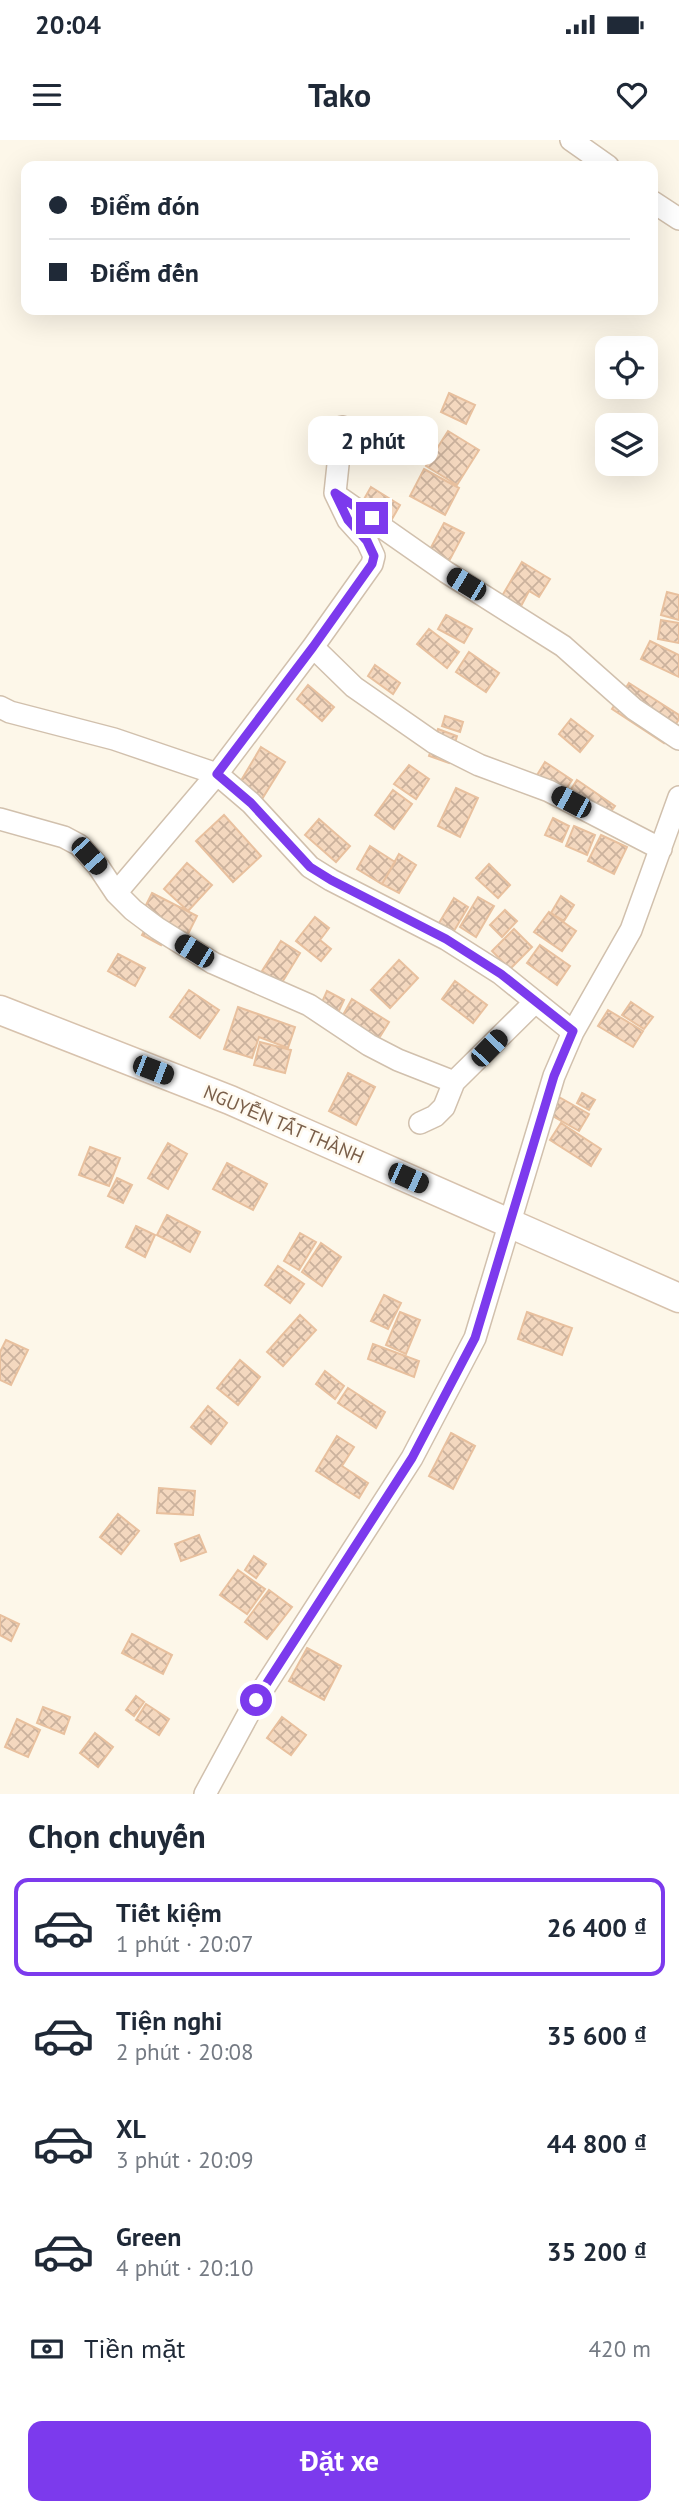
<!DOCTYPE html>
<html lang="vi">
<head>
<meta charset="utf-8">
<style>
  body { margin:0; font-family:"PT Sans",sans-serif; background:#f6f6f7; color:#1f2937; height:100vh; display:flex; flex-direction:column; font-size:26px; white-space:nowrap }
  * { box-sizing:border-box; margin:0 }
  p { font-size:23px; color:#747a83 }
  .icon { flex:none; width:38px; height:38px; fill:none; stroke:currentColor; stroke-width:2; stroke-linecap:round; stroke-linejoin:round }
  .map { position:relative; height:1654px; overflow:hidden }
  .details { display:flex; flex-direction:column; background:#fff; flex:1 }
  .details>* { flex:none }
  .guide { position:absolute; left:21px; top:21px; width:637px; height:154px; border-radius:14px; box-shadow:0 7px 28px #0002; display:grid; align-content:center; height:154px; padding:0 28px; background:#fff }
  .buttons { position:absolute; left:595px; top:196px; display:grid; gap:14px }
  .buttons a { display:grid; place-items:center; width:63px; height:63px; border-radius:14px; background:#fff; box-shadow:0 7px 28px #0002; font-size:35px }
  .end { position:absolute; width:32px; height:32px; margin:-16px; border:9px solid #7c3aed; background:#fff; box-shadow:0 0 0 4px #fff }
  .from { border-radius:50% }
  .bubble { position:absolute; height:49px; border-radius:14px; background:#fff; box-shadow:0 7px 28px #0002; font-size:23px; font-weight:800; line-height:49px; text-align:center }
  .car { position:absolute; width:21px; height:42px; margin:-21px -10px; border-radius:9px; box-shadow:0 0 5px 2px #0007; background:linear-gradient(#222 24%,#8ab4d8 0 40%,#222 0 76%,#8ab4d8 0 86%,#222 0) }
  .guide b { display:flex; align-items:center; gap:24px; height:66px; font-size:26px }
  .guide b+b { border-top:2px solid #e0e1e3 }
  .guide i { width:18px; height:18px; background:#1f2937 }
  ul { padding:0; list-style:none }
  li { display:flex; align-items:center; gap:21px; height:98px; margin:0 14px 10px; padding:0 14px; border:4px solid transparent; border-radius:14px }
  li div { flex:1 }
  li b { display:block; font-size:26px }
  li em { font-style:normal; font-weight:800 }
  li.current { border-color:#7c3aed }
  li>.icon { width:63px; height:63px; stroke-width:1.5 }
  h2 { padding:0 28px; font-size:32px; line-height:84px }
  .pay { display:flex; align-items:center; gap:18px; height:77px; padding:0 28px; font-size:26px }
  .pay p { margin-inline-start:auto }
  .button { display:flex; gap:14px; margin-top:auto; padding:14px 28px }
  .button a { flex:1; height:80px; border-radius:14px; background:#7c3aed; color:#fff; font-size:28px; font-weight:800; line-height:80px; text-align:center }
  .status { display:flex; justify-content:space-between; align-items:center; height:49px; padding:0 35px; background:#fff; direction:ltr }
  .status svg { height:19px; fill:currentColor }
  header { display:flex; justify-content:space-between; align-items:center; height:91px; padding:0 28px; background:#fff; font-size:32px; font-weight:800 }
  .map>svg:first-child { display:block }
</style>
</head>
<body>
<div class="status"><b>20:04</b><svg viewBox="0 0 49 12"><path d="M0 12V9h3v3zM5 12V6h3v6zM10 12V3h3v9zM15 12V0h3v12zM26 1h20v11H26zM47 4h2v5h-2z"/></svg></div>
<header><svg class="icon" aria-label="menu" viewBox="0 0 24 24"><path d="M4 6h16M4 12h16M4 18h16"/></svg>Tako<svg class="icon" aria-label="heart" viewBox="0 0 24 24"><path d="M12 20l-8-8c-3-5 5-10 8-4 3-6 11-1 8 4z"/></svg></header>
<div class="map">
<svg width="679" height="1654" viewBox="0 0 679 1654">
  <defs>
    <pattern id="building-cross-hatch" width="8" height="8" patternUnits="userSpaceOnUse" patternTransform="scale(1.75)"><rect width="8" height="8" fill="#f4d8bf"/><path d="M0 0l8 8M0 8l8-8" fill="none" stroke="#cbb29d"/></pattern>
  </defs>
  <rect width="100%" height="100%" fill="#fdf7e9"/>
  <!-- building -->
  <path fill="url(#building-cross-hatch)" stroke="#e8c09e" stroke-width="2" d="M449 253 475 265 466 284 441 272Z
    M448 291 479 310 457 345 426 326Z
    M424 329 459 348 445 375 410 356Z
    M371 347 400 365 392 379 363 361Z
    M444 383 464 393 448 423 428 413Z
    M522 422 550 439 539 457 529 451 520 468 502 456Z
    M667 452 679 455V480L661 475Z
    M446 475 472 489 464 503 438 489Z
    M661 480 679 483V503L658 499Z
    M429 489 459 512 447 528 417 504Z
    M650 501 679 515V537L641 519Z
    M469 512 499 533 486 552 456 532Z
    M375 525 400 543 393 554 368 536Z
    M629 543 679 575V579L664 603 612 569Z
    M308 545 334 567 322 581 297 559Z
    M445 576 463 582 460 592 442 586Z
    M571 579 593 596 580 612 559 594Z
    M438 589 457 596 449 623 429 616Z
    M261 607 285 622 262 659 239 644Z
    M545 622 572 640 560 658 534 640Z
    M409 625 429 639 416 659 394 644Z
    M577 640 615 666 601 685 564 660Z
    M456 648 478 658 460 697 438 686Z
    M393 650 412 664 394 689 375 675Z
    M224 675 261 716 233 742 196 701Z
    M553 678 569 686 562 702 545 695Z
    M319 679 350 706 336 722 305 695Z
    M574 686 595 695 587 715 566 706Z
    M601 695 627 707 614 734 588 721Z
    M370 706 395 722 382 744 357 729Z
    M399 714 416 725 399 753 382 744Z
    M187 723 212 745 188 771 164 749Z
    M489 724 510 745 498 758 476 738Z
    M152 753 197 776 188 794 170 785 161 805 142 795 152 776 143 771Z
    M561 756 574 765 564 781 551 773Z
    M478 757 494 766 476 797 460 787Z
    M454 758 468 767 454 791 439 783Z
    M505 770 517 781 502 797 490 785Z
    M549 772 576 791 562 811 534 792Z
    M315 777 329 788 320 800 331 809 321 821 296 801Z
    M514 789 532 807 510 829 492 811Z
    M281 801 300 813 281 844 262 831Z
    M540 805 570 826 557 845 527 823Z
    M118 814 145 828 135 846 108 831Z
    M399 820 418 838 390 868 371 850Z
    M455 841 487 865 473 883 442 859Z
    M189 850 219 870 200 898 170 877Z
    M327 851 344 860 331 888 314 880Z
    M352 859 389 882 370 913 334 891Z
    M631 862 653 877 644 889 622 875Z
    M238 867 295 887 288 908 259 897 252 918 224 909Z
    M608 870 643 891 633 907 598 886Z
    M260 902 291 910 285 933 254 925Z
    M348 933 375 947 356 985 329 971Z
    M582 953 595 960 589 970 577 963Z
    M559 957 589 974 579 991 549 974Z
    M561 983 601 1009 591 1026 550 1000Z
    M168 1003 187 1014 168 1049 148 1038Z
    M90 1007 120 1018 109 1046 79 1035Z
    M227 1023 267 1044 253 1070 213 1049Z
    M117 1038 132 1045 123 1063 108 1056Z
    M167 1075 200 1092 190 1112 157 1095Z
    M136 1086 155 1095 145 1117 126 1107Z
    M300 1093 316 1102 299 1130 284 1121Z
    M321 1103 341 1117 322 1146 302 1132Z
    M278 1126 304 1144 290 1163 265 1145Z
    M384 1155 401 1163 388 1189 371 1181Z
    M400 1172 420 1180 406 1214 386 1205Z
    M527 1172 572 1188 562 1215 518 1199Z
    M300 1175 316 1190 283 1226 267 1212Z
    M6 1200 28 1210 11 1245 0 1240V1212Z
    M373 1204 419 1221 414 1237 368 1219Z
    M240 1220 260 1237 238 1265 217 1248Z
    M325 1231 344 1246 335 1259 316 1244Z
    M348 1248 385 1272 376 1288 338 1263Z
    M208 1266 227 1283 211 1304 191 1287Z
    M451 1293 475 1306 453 1349 429 1336Z
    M337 1296 354 1307 342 1326 368 1343 359 1358 316 1331Z
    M159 1348 195 1351 193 1375 157 1373Z
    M118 1374 139 1391 121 1414 100 1397Z
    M199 1395 206 1412 181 1421 175 1404Z
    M254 1416 266 1424 256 1438 245 1430Z
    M238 1430 265 1449 247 1474 220 1455Z
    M269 1450 292 1467 267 1499 245 1482Z
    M0 1475 19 1484 11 1501 0 1495Z
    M132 1494 172 1515 163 1534 122 1513Z
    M307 1508 341 1526 324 1560 289 1541Z
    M136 1556 144 1562 134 1576 126 1570Z
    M146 1564 169 1579 159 1595 136 1580Z
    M43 1567 70 1577 64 1594 37 1583Z
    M282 1577 306 1595 291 1615 267 1598Z
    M17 1579 40 1590 28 1617 5 1607Z
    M95 1593 113 1607 98 1627 80 1613Z"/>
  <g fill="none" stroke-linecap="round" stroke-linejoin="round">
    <!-- street casing -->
    <g stroke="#d1c0ad" stroke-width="24">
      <path id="street" d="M571 0 608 26
        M653 62 679 79
        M336 355 446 432 563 506 634 569 679 599
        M313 507 354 547 433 602 479 625 549 651 661 709
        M0 567 10 572 114 599 217 634 251 663 310 727 331 740 446 799 501 834 573 892
        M0 679 64 697 79 705 98 726 116 753 133 770 157 788 213 823 309 865 369 905 398 920 454 942
        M116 753 217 634 313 507 372 424 374 416 367 401 348 380 335 353 342 287
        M420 983 435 976 444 967 454 942 535 862
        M205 1654 256 1560 412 1318 475 1198 554 936 573 892 631 790 679 657"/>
    </g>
    <!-- secondary casing -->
    <g stroke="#d7c2ad" stroke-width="31">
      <path id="secondary" d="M0 870 230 960 679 1158"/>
    </g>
    <!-- street -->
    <use href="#street" stroke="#fff" stroke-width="21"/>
    <!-- secondary -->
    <use href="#secondary" stroke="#fff" stroke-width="28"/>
  </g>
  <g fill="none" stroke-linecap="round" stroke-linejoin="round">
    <!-- route -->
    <path stroke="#7c3aed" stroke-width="9" d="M256 1560 412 1318 475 1198 554 936 573 891 501 834 446 799 331 740 310 727 251 663 217 634 313 507 372 424 374 416 367 401 348 380 335 353 372 378"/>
  </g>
  <g text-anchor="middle" stroke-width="5" stroke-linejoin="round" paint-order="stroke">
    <!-- street labels -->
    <g font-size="19" fill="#7a5f4a" stroke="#fffaf0">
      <text transform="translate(284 984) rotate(23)" y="7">NGUYỄN TẤT THÀNH</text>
    </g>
  </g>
</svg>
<div class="buttons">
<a><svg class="icon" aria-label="locate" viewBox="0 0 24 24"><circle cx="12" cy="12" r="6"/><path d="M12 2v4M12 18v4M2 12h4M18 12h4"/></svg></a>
<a><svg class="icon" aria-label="layers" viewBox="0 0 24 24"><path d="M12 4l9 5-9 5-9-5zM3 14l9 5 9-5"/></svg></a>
</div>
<i class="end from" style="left:256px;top:1560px"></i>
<i class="end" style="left:372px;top:378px"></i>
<div class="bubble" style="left:308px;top:276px;width:130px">2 phút</div>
<i class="car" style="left:466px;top:444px;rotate:301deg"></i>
<i class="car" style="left:571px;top:662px;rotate:298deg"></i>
<i class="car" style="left:89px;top:716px;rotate:138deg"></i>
<i class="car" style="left:194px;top:811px;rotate:302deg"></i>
<i class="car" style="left:489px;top:908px;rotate:44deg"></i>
<i class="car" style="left:153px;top:930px;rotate:111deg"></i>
<i class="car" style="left:408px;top:1038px;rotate:114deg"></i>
<div class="guide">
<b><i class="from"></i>Điểm đón</b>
<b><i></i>Điểm đến</b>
</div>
</div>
<section class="details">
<h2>Chọn chuyến</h2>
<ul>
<li class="current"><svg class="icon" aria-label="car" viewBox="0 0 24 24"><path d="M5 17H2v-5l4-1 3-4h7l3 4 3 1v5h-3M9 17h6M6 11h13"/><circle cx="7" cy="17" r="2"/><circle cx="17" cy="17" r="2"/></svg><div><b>Tiết kiệm</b><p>1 phút · 20:07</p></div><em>26 400 ₫</em></li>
<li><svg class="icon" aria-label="car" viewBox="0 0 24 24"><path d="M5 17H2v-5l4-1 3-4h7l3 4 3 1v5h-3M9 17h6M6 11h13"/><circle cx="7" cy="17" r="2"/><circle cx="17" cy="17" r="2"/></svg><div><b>Tiện nghi</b><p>2 phút · 20:08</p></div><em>35 600 ₫</em></li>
<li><svg class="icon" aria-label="car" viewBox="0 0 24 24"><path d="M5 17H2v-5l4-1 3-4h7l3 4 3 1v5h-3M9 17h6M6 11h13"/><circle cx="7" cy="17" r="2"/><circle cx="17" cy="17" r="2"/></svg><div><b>XL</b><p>3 phút · 20:09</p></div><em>44 800 ₫</em></li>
<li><svg class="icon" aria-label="car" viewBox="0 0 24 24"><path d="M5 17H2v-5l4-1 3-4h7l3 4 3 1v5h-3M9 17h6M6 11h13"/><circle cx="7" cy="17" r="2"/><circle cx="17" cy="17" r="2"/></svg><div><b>Green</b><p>4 phút · 20:10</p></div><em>35 200 ₫</em></li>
</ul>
<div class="pay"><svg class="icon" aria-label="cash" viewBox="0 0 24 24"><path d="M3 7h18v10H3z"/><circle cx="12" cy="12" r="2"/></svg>Tiền mặt<p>420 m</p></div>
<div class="button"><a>Đặt xe</a></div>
</section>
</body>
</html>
